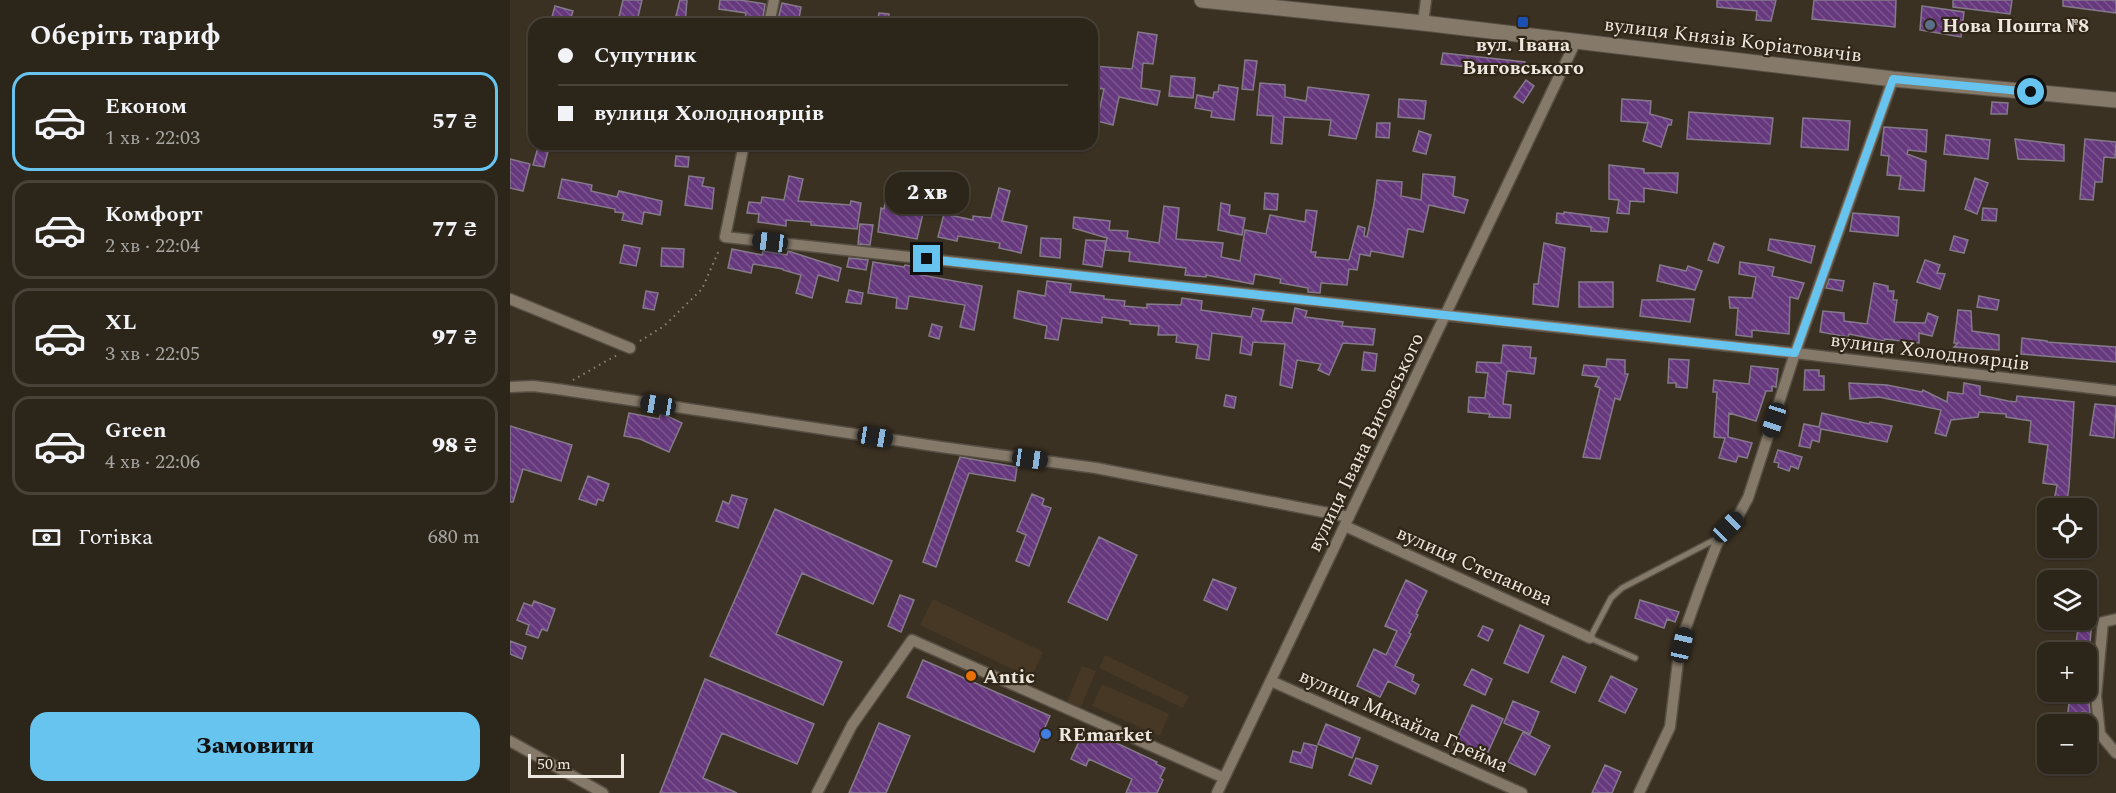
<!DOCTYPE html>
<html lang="uk">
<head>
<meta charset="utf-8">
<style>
  body { margin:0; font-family:Spectral,serif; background:#342d23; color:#f1f3f6; height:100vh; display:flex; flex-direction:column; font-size:22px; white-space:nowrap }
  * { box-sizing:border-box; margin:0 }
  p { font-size:20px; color:#a6a5a2 }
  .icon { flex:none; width:33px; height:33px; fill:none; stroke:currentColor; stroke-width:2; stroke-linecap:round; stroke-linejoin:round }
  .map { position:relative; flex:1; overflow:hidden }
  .panel { display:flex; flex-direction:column; background:#2c251a; width:510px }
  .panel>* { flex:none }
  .banner { position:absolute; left:18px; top:18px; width:570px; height:132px; border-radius:18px; box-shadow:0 2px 4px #0004,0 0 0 2px #484239; display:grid; align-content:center; height:132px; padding:0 30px; background:#2c251a }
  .buttons { position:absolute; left:1527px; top:498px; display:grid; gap:12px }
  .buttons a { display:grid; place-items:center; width:60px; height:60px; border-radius:12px; background:#2c251a; box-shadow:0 2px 4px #0004,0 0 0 2px #484239; font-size:30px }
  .scale { position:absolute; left:18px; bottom:15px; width:96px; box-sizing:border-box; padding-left:6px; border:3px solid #ede7de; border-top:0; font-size:16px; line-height:21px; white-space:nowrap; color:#ede7de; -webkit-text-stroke:4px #312719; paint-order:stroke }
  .end { position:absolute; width:27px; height:27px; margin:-14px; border:8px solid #66c4ef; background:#111; box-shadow:0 0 0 3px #111 }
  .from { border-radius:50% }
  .bubble { position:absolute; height:42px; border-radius:18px; background:#2c251a; box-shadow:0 2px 4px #0004,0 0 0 2px #484239; font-size:20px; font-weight:800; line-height:42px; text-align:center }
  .car { position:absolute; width:18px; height:36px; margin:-18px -9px; border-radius:8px; box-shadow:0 0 4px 2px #0007; background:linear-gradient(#222 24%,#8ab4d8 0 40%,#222 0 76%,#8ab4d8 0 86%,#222 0) }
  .banner b { display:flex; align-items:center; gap:21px; height:57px; font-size:22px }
  .banner b+b { border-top:2px solid #484239 }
  .banner i { width:15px; height:15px; background:#f1f3f6 }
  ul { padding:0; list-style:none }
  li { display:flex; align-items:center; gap:18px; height:99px; margin:0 12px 9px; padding:0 18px; border:3px solid #484239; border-radius:18px }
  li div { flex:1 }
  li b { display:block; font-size:22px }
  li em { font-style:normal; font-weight:800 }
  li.active { border-color:#66c4ef }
  li>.icon { width:54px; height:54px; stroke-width:1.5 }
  h2 { padding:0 30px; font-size:27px; line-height:72px }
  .pay { display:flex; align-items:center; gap:15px; height:66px; padding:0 30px; font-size:22px }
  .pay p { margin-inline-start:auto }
  .action { display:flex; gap:12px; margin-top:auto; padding:12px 30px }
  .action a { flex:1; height:69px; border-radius:18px; background:#66c4ef; color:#111; font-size:24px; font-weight:800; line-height:69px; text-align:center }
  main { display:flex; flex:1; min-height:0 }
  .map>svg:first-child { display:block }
</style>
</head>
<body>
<main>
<section class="panel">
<h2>Оберіть тариф</h2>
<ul>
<li class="active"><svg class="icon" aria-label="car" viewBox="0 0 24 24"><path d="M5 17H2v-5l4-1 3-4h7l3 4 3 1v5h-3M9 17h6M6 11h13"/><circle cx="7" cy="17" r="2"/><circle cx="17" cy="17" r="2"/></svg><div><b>Економ</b><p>1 хв · 22:03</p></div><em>57 ₴</em></li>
<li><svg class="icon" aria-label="car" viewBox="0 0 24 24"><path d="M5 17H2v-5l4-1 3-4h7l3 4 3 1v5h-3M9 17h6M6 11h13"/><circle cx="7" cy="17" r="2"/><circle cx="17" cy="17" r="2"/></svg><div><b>Комфорт</b><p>2 хв · 22:04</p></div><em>77 ₴</em></li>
<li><svg class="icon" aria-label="car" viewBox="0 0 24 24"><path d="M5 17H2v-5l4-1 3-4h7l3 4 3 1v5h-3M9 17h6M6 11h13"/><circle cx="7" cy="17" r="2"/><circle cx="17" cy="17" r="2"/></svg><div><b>XL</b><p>3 хв · 22:05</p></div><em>97 ₴</em></li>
<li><svg class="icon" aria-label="car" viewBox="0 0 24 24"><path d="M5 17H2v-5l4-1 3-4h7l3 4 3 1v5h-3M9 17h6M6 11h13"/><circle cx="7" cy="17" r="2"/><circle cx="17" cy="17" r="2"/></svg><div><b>Green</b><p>4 хв · 22:06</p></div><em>98 ₴</em></li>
</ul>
<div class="pay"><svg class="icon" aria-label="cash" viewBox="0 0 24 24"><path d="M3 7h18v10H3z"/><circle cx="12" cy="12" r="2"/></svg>Готівка<p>680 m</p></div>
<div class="action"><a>Замовити</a></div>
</section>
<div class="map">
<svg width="1606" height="793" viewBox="0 0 1606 793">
  <defs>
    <pattern id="building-back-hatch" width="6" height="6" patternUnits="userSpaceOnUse" patternTransform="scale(1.5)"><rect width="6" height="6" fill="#66387d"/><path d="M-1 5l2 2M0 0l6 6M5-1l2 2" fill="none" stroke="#7c558f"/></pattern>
  </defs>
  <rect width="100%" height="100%" fill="#3b3123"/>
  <!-- built -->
  <path fill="#473825" d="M423 599 533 652 521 678 410 625Z
    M595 655 679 696 673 708 589 668Z
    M572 666 586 671 571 707 557 702Z
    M592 684 659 714 650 736 582 706Z"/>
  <!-- building -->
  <path fill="url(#building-back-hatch)" stroke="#847a8a" stroke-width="1.5" d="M113 0H132L127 21 109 17Z
    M170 0H177L175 24H164Z
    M210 0H230L255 4 252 24H234L236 13 209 9Z
    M1207 0H1266L1261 21 1246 20 1247 11 1207 7Z
    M1304 0H1386L1385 27 1302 19Z
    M1443 0H1502L1500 14 1443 7Z
    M1553 0H1606V13L1553 6Z
    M272 3 291 7 288 24H267Z
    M45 6 63 11 59 24H40Z
    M1412 6 1454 12 1451 37 1410 30Z
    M369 13 379 14 378 24H367Z
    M628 32 647 35 643 64 633 63 631 88 650 91 647 105 609 97 603 125 587 121 594 89 582 88 584 66 622 69Z
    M933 53 1015 62 1014 73 931 64Z
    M735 60 747 61 743 90 732 89Z
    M661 76 685 78 683 98 659 96Z
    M1016 80 1024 86 1013 103 1004 97Z
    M750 83 775 85V97L796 101 798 87 859 95 846 139 819 135 821 120 774 117 772 144 761 143 763 116 747 115Z
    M709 85 728 88 724 120 701 117 702 111 685 108 687 95 703 98 704 92H708Z
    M889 99 916 101 914 119 888 117Z
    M1112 99 1141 101 1140 114 1162 120 1161 125H1158L1151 147 1133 141 1138 123 1111 121Z
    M1482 102 1498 103 1497 114H1481Z
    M1179 112 1263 118 1260 144 1177 139Z
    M1293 118 1340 121 1338 150 1291 147Z
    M867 123H880L879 138 866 137Z
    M1374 127 1417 130 1416 152 1398 150 1397 154 1416 161 1414 191 1389 189 1391 176 1377 175 1379 156 1371 155Z
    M909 131 921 135 916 154 903 151Z
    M1436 135 1480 140 1478 159 1434 154Z
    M1505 139 1554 145V161L1508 159Z
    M1575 139 1606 142 1605 158 1594 157 1592 182H1585L1583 200 1570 199Z
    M29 144H40L34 167 23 165Z
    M166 156 179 157 178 167 165 166Z
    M0 159 20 164 13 191 0 188Z
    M1099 165 1134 169V173H1168L1167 193 1134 188V202L1120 201 1119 214 1107 213 1109 200 1099 199Z
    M913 174 945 177 943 196 958 200 954 213 919 205 913 232 898 229 893 257 861 251 860 256 850 254 847 270 839 269 837 285 811 283 810 293 798 292V288L770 283 771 279 745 274 743 284 696 275V277L675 275 676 268 619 261 620 252 595 250 597 238 563 228 564 217 600 221 599 230 618 231 617 238 649 243 654 206 669 208 666 239 713 243 711 257 730 261 735 230 756 234 760 215 795 222 796 210 807 211 801 252H806L805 257 839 260 848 226 855 228 854 236 857 237 864 204 867 180 892 182 891 196 911 200Z
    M179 176 194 178 192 186 204 188 202 209 175 205Z
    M279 176 293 179 288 201 340 205 341 201 351 203 347 229 301 225V222L276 220V226L248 222 249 214 237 213 239 202 251 203 252 197 274 200Z
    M1465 178 1478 183 1467 214 1455 209Z
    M52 179 82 185 81 191 107 197 109 191 152 201 150 215 134 212 132 224 112 220 114 213 105 212V209L48 198Z
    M427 180 439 183 431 213 414 209 407 239 368 232 371 208 374 209 378 184 405 189 406 185 424 190Z
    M489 188 500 191 492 221 517 226 511 253 489 248 490 243 448 236 447 241 428 237 434 214 463 220V216L481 218Z
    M755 193 768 194 767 210 754 209Z
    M711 203 720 205 719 215 735 218 732 235 708 230Z
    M1473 208 1487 209 1486 221 1472 220Z
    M1054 212 1099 218 1097 232 1081 231V227L1046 223 1047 213 1054 214Z
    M1343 213 1389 217 1388 236 1340 231Z
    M350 224 363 225 360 245 348 244Z
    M1444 236 1458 240 1454 253 1440 250Z
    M531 238 551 239 550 258 530 256Z
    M1260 239 1305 246 1301 263 1258 250Z
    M576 240 596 241 592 267 573 264Z
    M1034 243 1055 248 1048 307 1023 304 1024 284H1028Z
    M1204 243 1214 247 1208 263 1198 260Z
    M114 245 130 248 126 266 110 263Z
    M152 248 174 249 173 267 151 266Z
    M222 249 252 255 253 251 277 255 278 251 331 268 328 281 308 275 302 298 286 293 291 275 273 270V269L243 264 241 273 218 268Z
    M339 258 358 260 356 270 337 267Z
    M1415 260 1430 265 1427 273 1435 274 1430 289 1407 282Z
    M363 262 394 267 395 265 407 267 406 274 472 286 464 330 450 327 455 305 399 296 397 309 386 308 387 298 358 293Z
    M1230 262 1264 267 1262 276 1294 283 1288 299 1280 297 1279 334 1242 330V337L1226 335 1228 308H1220L1219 297 1242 298 1246 277 1229 274Z
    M1150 265 1176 271 1178 266 1192 271 1185 290 1147 281Z
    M1319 279 1334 281 1332 291 1316 288Z
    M537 281 561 284 560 292 594 296V299L615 301 614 306 637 308V304L671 305 672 298 692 301 691 310 741 317 743 308 754 310 751 321 782 323 785 308 797 311 795 317 833 322 832 326 865 329 863 345 833 343 819 375 808 370 811 364 787 360 782 388 770 385 775 344 743 342 741 355 730 353 732 337 702 333 699 360 686 358 688 345 666 342 667 335H648L649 326 620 324V321L592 317V323L552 318 548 340 535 338 537 326 504 318 508 291 535 296Z
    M1069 282H1103V307H1069Z
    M1364 283 1378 286V291H1384L1383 300H1387L1384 322 1415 323 1418 313 1428 317 1422 336 1409 333V343L1375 339 1374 341 1339 334 1338 337 1310 332 1313 311 1334 313V321L1357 324Z
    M339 290 353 293 351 304 336 302Z
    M136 291 148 293 144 310 133 308Z
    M1469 296 1489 300 1487 310 1467 307Z
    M1184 299 1180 322 1130 316 1132 300Z
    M1448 310 1461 311 1462 331 1489 335V350L1444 347 1448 343H1444Z
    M422 324 432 327 429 339 419 336Z
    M1512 338 1537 341V342L1606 347V362L1511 354Z
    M993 345 1021 347 1020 358H1026L1024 374 997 371 993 404 1001 405 1000 418 979 417 980 414 958 412 959 397 975 398 978 373 966 372 967 362 991 363Z
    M854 352 867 354 865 371 852 370Z
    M1097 359 1115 360V374H1118L1110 400 1105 398 1090 459 1073 457 1090 388 1085 386 1089 377 1072 375 1074 365 1096 367Z
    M1159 359 1179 360 1177 388 1166 387V383H1158Z
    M1241 366 1268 369 1266 387 1262 386V391H1256L1246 421 1219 413 1218 437 1242 443 1237 458 1228 456 1226 462 1209 458 1215 438 1204 437 1207 392H1203L1204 380 1239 384Z
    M1295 370H1309V376H1314V390H1294Z
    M1339 383 1377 385 1412 392 1413 390 1437 402 1438 392 1453 394 1454 383 1470 386V395L1498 401 1506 402 1507 396 1564 402 1559 487 1556 508 1543 507 1547 485 1533 483 1538 445 1519 442 1521 421 1496 417V414L1469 412 1468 417 1441 420 1436 436 1425 433 1431 410 1369 397 1340 399Z
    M716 395 726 397 724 408 714 406Z
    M1585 404 1606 406 1604 438 1580 435Z
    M119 413 149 419 151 413 172 423 159 452 130 439 114 436Z
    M1312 413 1359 424 1360 422 1382 426 1377 442 1311 429 1309 442 1302 440 1300 448 1289 446 1294 424 1309 427Z
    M0 426 62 445 51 481 13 469 3 502H0Z
    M1268 450 1292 457 1288 469 1281 466 1279 471 1268 467 1269 463 1264 462Z
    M450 457 507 467 505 481 459 473 426 567 413 562Z
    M78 476 99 484 93 501 88 499 86 505 69 499Z
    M522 494 534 499 532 505 541 508 519 566 506 561 516 535 507 531Z
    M222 495 237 499 228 528 206 521 213 501 219 504Z
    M265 509 382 561 363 604 292 573 266 634 332 662 313 705 200 656Z
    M589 537 627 555 597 620 558 602Z
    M703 579 726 588 717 610 694 600Z
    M896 580 917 591 906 614 908 615 899 633 901 634 885 666 904 675 902 681 909 685 905 694 878 681 870 697 847 686 864 649 876 655 887 631 875 626Z
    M390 595 404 600 391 632 378 626Z
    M1130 600 1169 612 1165 622 1157 619 1154 628 1125 618Z
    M24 601 45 609 37 631 32 629 28 638 16 634 19 625 7 620 14 603 22 606Z
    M1569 620 1582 621 1579 652H1565Z
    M1010 625 1034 636 1018 673 994 663Z
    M973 626 983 630 978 641 968 636Z
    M0 641 16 647 12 659 0 654Z
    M1053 656 1076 667 1065 693 1041 682Z
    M413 660 540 716 524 752 397 697Z
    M962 669 982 679 975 695 954 685Z
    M1101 676 1127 689 1115 713 1089 701Z
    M195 679 304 724 287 764 212 733 193 778 227 793H150Z
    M1560 692H1574L1573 701 1579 702 1580 713 1572 712 1570 724 1557 722Z
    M1003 701 1029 712 1020 734 994 723Z
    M962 705 993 719 975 759 944 745Z
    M369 723 400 736 376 793H339Z
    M816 724 850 738 842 758 808 744Z
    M574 731 579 734 581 731 647 762 646 764 655 768 650 778 653 780 647 793H616L622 779 579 759 576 766 561 759Z
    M1013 732 1040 746 1025 775 998 762Z
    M794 743 807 746 802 768 780 762 783 751 791 753Z
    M846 758 868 766 861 784 839 775Z
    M1095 765 1111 772 1102 793H1082Z"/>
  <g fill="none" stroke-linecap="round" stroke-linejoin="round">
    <!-- service casing -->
    <g stroke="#574f43" stroke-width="8">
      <path id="service" d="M1125 658 1080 638 1101 598 1112 588 1208 538"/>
    </g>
    <!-- minor casing -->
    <g stroke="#574f43" stroke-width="13">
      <path id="minor" d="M913 23 916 0
        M259 24 264 0
        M234 144 215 237 1285 353 1606 391
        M0 299 120 348
        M0 387 23 386 47 389 431 447 586 468 839 517
        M835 526 1080 638
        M1606 619 1593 622 1586 696 1590 734 1606 753
        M761 681 1012 793
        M0 741 93 793
        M307 793 342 725 402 640 714 778
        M707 793 1066 41
        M1129 793 1160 727 1168 661 1175 630 1190 588 1207 544 1218 527 1227 518 1238 498 1285 353 1383 79"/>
    </g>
    <!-- secondary casing -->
    <g stroke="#574f43" stroke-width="17">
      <path id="secondary" d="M692 0 913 23 1383 79 1606 100"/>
    </g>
    <!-- path -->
    <path stroke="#8c8478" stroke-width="2" stroke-dasharray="1.5 4.5" stroke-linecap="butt" d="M130 341 154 326 192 289 210 248
      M63 380 107 355"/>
    <!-- service -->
    <use href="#service" stroke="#857969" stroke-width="5"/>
    <!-- minor -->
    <use href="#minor" stroke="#857969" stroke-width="10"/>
    <!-- secondary -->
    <use href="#secondary" stroke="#857969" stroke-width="15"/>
  </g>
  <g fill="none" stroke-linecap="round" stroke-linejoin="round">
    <!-- route -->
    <path stroke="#66c4ef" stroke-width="8" d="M417 259 1285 353 1383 79 1521 92"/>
  </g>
  <!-- markers -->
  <rect fill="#1a4fb4" stroke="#312719" stroke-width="2" x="1007" y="16" width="12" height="12" rx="3"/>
  <circle fill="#5c6f8a" stroke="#312719" stroke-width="2" cx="1420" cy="25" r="6"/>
  <circle fill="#e8710a" stroke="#312719" stroke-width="2" cx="461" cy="676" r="6"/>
  <circle fill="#3f7fe0" stroke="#312719" stroke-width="2" cx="536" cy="734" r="6"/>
  <g text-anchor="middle" stroke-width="4.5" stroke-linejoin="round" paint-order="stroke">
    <!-- poi labels -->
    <g font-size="20" font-weight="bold" fill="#ede7de" stroke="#312719" text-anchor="start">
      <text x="1432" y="32">Нова Пошта №8</text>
      <text x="1013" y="51" text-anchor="middle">вул. Івана<tspan x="1013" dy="23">Виговського</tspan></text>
      <text x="473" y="683">Antic</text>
      <text x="548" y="741">REmarket</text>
    </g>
    <!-- street labels -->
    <g font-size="20" fill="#ede7de" stroke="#312719">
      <text transform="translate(1223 39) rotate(7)" y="7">вулиця Князів Коріатовичів</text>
      <text transform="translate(1420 351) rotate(7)" y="7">вулиця Холодноярців</text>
      <text transform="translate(855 442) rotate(-64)" y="7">вулиця Івана Виговського</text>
      <text transform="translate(965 565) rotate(24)" y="7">вулиця Степанова</text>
      <text transform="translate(894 720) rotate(24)" y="7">вулиця Михайла Грейма</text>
    </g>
  </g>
</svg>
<div class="buttons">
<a><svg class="icon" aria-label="locate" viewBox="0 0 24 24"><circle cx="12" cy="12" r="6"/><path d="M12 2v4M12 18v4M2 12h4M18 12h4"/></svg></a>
<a><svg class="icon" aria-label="layers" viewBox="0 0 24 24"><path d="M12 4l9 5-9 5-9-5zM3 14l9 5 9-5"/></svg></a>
<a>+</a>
<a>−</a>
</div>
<div class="scale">50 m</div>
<i class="end from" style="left:1521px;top:92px"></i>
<i class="end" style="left:417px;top:259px"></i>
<div class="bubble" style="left:375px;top:172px;width:84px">2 хв</div>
<i class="car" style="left:260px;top:242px;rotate:277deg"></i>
<i class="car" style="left:148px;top:405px;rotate:279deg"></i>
<i class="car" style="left:1264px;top:420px;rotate:198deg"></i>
<i class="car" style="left:365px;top:437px;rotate:99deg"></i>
<i class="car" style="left:520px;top:459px;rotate:98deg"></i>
<i class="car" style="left:1218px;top:527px;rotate:45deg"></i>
<i class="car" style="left:1172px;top:645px;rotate:13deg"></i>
<div class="banner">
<b><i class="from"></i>Супутник</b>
<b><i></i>вулиця Холодноярців</b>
</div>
</div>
</main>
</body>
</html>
